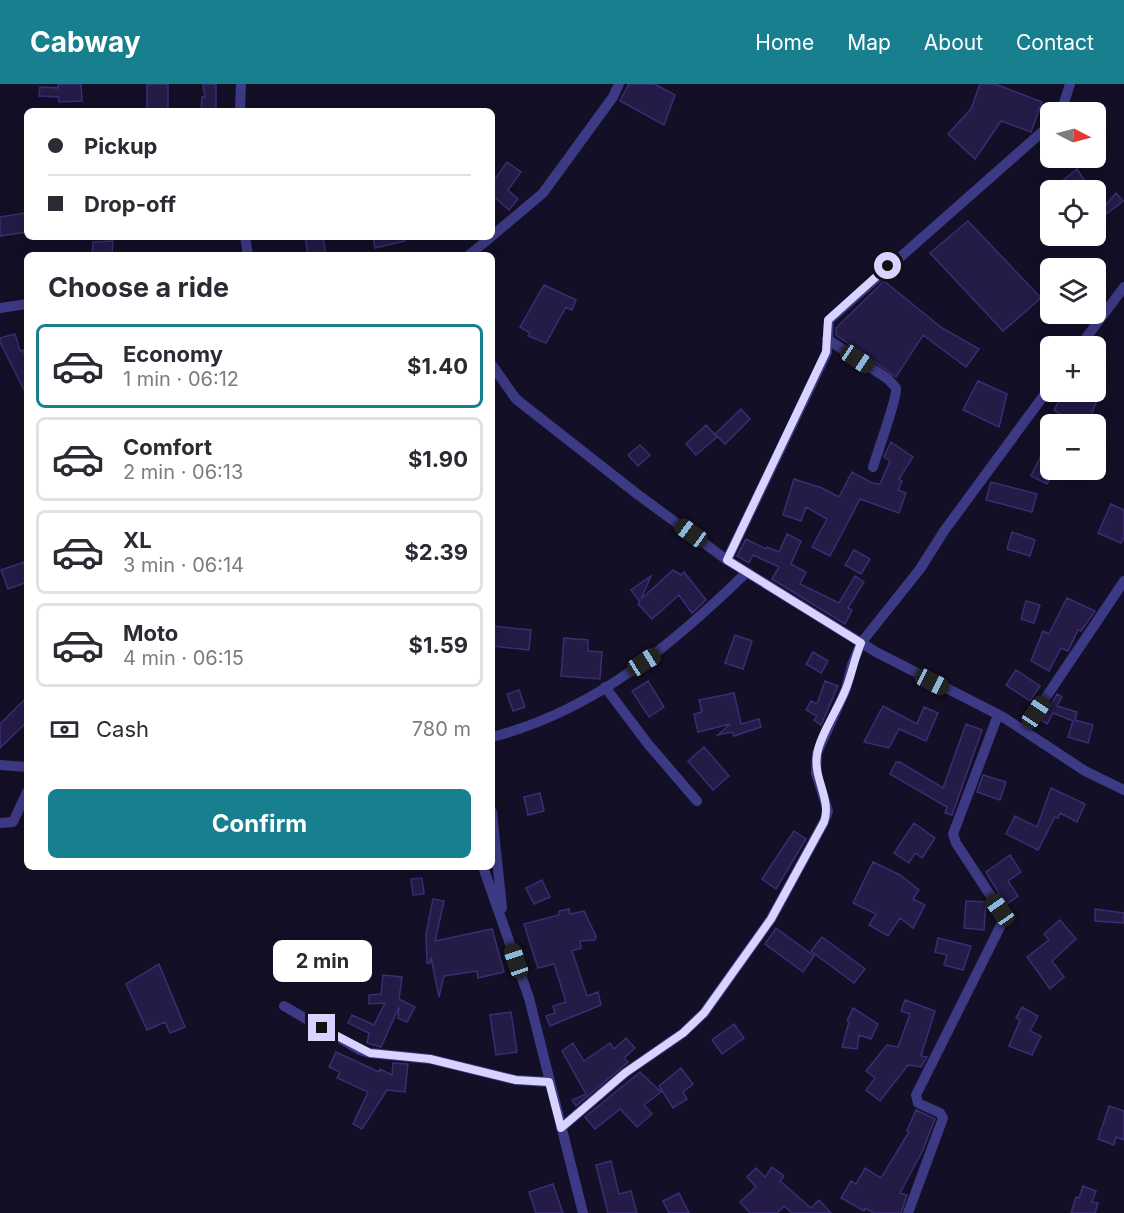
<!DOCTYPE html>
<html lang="en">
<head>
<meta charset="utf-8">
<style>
  body { margin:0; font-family:Inter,sans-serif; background:#f2f2f3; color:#2b2b33; height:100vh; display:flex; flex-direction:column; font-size:22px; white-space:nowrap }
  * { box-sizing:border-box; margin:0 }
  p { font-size:20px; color:#7c7c81 }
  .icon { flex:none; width:33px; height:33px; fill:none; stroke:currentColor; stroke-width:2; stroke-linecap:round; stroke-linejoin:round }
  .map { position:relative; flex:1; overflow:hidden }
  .sheet { position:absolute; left:24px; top:168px; width:471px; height:618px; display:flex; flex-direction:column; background:#fff; border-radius:9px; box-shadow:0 6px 24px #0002 }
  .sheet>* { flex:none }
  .banner { position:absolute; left:24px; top:24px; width:471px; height:132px; border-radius:9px; box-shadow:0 6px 24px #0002; display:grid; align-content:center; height:132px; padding:0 24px; background:#fff }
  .needle { width:39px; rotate:96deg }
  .tools { position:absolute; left:1040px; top:18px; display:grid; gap:12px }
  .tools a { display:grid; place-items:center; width:66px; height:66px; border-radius:9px; background:#fff; box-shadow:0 6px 24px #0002; font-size:30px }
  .end { position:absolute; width:27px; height:27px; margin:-14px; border:8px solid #d9d4ff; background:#111; box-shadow:0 0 0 3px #111 }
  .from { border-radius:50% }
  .bubble { position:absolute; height:42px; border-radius:9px; background:#fff; box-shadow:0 6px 24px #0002; font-size:20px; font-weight:700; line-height:42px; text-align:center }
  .car { position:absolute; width:18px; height:36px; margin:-18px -9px; border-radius:8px; box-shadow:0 0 4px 2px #0007; background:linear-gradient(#222 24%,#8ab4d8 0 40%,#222 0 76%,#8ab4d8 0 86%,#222 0) }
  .banner b { display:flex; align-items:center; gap:21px; height:57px; font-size:22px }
  .banner b+b { border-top:2px solid #e1e1e2 }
  .banner i { width:15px; height:15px; background:#2b2b33 }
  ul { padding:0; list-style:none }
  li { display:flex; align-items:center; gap:18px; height:84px; margin:0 12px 9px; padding:0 12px; border:3px solid #e1e1e2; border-radius:9px }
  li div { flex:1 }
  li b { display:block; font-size:22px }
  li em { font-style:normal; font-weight:700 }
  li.active { border-color:#187f8f }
  li>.icon { width:54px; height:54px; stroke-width:1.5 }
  h2 { padding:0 24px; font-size:27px; line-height:72px }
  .pay { display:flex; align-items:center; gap:15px; height:66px; padding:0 24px; font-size:22px }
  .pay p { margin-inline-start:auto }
  .action { display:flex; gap:12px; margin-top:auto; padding:12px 24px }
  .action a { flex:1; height:69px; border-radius:9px; background:#187f8f; color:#fff; font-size:24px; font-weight:700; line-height:69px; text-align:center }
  header { display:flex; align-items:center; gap:36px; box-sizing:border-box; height:84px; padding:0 30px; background:#187f8f; color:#fff }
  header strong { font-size:28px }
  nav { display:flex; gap:33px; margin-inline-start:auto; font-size:21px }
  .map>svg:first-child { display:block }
</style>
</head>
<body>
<header>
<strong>Cabway</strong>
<nav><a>Home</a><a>Map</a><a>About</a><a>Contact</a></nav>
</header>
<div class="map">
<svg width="1124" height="1129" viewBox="0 0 1124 1129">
  <rect width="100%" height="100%" fill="#130f26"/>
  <!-- building -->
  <path fill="#241b47" stroke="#3b2d73" stroke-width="1.5" d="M58 0H81L82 17 59 18V13L39 12 40 3 58 4Z
    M147 0H168V27H147Z
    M203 0H216V27H201L202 13H205Z
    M629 0H655L675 11 664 41 620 17Z
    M980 0H995L1042 18 1031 48 1001 37 975 75 948 50 971 25Z
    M507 78 521 88 508 106 518 115 509 126 492 111V99Z
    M1077 85 1087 100 1080 106H1051Z
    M1116 109 1123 117 1100 135 1097 131Z
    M24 129 27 148 0 152V133Z
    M968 137 1041 214 1003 247 930 169Z
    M305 153H323L326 171H308Z
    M373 153H404L405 157 375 164Z
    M113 157 112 171H92L93 158Z
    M884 197 942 244 979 265 966 283 923 251 896 293 836 251V244Z
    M544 201 576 216 572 226 566 223 546 259 528 252 530 249 520 243Z
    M15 250 20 267 23 266 27 279V312L0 258V254Z
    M978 297 1007 310 999 343 963 326Z
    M1064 308H1100L1088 340H1075L1054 326Z
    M741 325 750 335 725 360 715 350Z
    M706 341 717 353 696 371 686 360Z
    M1050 353V386H1054L1047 400 1031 392Z
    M891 358 913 373 899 395 902 397 898 406 906 409 899 429 860 415 830 472 812 463 827 435 806 423 801 437 783 431 794 395 822 404 839 413 852 388 872 399 880 400 890 377 884 373Z
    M640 361 650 371 638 382 628 371Z
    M991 398 1037 410 1032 428 986 416Z
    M1111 420 1124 426V453L1121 459 1098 449Z
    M1012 448 1035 456 1030 472 1007 465Z
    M787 450 801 457 791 480 806 488 800 500 839 519 855 492 864 498 848 524 852 526 845 540 772 495 779 483 753 471 749 479 737 472 746 455 766 465 767 463 779 468Z
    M854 466 870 475 861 490 845 481Z
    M24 478 27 498 8 505 1 486Z
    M673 486 681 491 684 488 706 516 692 529 679 511 652 535 638 520 640 518 631 506 651 492 641 515Z
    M1067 514 1095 527 1081 547 1078 546 1068 567 1061 564 1049 587 1031 577 1043 547 1049 550Z
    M1026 517 1040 521 1034 539 1021 535Z
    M492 542 531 546 529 566 492 562Z
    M735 551 752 557 743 585 725 579Z
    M564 554 588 556V567L602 568 600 595 561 592Z
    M813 568 828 577 821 589 806 580Z
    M1016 586 1040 602 1030 617 1006 601Z
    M648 597 664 623 649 633 632 607Z
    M825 597 838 602 821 641 814 636 817 632 806 626 811 617 817 620Z
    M519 606 525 623 513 627 507 610Z
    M734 609 741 640 759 635 761 643 734 652 732 648 718 651 730 640 698 648 694 630 702 628 699 616Z
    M1057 610 1062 613 1057 622 1077 628 1075 636 1093 641 1088 659 1068 653 1073 637 1053 629 1047 640 1042 637Z
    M27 613V638L0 664V640Z
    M883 622 917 640 924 623 938 629 926 657 899 645 889 664 864 658Z
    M966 640 982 646 952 731 945 729 947 723 890 690 896 678H900L943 704Z
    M704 663 729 692 713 706 688 677Z
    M983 691 1006 698 1000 716 977 708Z
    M1051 704 1085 720 1077 738 1060 729 1058 734 1055 733 1038 766 1006 750 1015 732 1037 743Z
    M540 709 544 727 528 731 524 713Z
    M914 739 935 754 922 774 915 769 909 779 894 769Z
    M794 747 806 755 776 805 762 795Z
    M1010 771 1021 788 1008 797 1018 812 1006 821 986 788Z
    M873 778 900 791 919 806 913 815 925 821 913 844 900 834 888 852 869 841 876 830 853 819Z
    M422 794 424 810 413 811 411 795Z
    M542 796 550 813 534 820 526 804Z
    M433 815 444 817 435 857 492 845 504 888 478 894 477 887 444 892 439 913 431 873 430 879H427L426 850Z
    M966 817 986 818 984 846 964 844Z
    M569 825 570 830 584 827 596 852 595 856 580 857 581 864 572 867 587 912 598 908 601 921 550 942 546 932 555 929 553 922 566 918 554 880 538 884 524 840 559 831V827Z
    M1095 825 1124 829V839L1095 837Z
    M1060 836 1076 855 1052 877 1064 893 1050 905 1027 873 1049 856 1044 850Z
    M776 844 814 872 803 888 765 860Z
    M822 853 865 885 854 899 811 867Z
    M938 854 971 862 963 886 944 881 947 871 935 868Z
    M159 880 185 943 170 949 165 938 147 946 126 900Z
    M383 891 402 893 399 915 415 923 407 938 398 934 399 923 381 963 367 959 369 949 348 939 352 931 374 941 385 919 369 920V911L381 910Z
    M905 916 935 927 921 972 927 973 921 983 908 981 880 1017 866 1006 875 994 866 987 887 961 898 963 910 930 901 927Z
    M1022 923 1038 932 1030 947 1041 952 1032 971 1009 962 1020 936 1016 934Z
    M853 924 878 940 871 955 859 951 857 965 842 963 849 938 847 937Z
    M511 928 517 968 496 971 490 931Z
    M734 940 744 954 722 970 712 956Z
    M626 954 635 964 624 974 628 978 576 1022 572 1016 586 1010 562 967 573 959 584 977 610 959 614 965Z
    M336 968 379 988 380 985 392 991 393 979 408 980 405 1008 387 1006 362 1045 353 1040 368 1008 337 994 340 988 329 983Z
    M681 984 693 1000 683 1008 687 1015 673 1024 659 1002Z
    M640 988 661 1008 644 1021 652 1030 637 1043 620 1025 595 1045 585 1033Z
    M1109 1022 1124 1027V1056L1116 1053 1114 1061 1098 1055Z
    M916 1026 935 1035 922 1068 900 1109 907 1111 901 1129H874L865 1124 864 1127 841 1114 851 1097 856 1100 865 1084 881 1094 909 1048 907 1047Z
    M611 1077 619 1110 631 1107 637 1129H608L596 1081Z
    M772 1083 784 1092 780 1097 811 1124 819 1116 831 1129H792L784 1122 777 1129H750L740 1118 756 1103 747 1093 756 1084 765 1093Z
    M553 1100 563 1129H536L529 1108Z
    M1083 1102 1096 1107 1092 1118 1098 1119 1095 1129H1071L1076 1113 1079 1114Z
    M679 1109 689 1129H669L663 1117Z"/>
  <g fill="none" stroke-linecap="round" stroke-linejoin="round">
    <!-- street -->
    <path stroke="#3d3a85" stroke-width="10" d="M240 27 241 0
      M1061 28 1070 0
      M492 152 543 109 613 13 619 0
      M245 153 248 171
      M469 171 491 153
      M0 224 27 220
      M827 255 888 295 896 304C898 311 877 370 873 383
      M1080 262 1124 203
      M492 281 516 315 637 410 727 476 876 568 1003 633 1085 687 1124 706
      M727 476 827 268 829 236 1050 41
      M605 603 648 660 697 717
      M1024 646 1124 497
      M492 653C594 627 673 560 747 488
      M0 681 27 683
      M492 728 502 824
      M0 739 13 738 27 708
      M483 783 529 914 583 1129
      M284 922 360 966 370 969 430 975 516 996 549 998
      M561 1044 625 989 683 949 704 929 771 835 824 738 828 727 816 689 817 669 846 605 852 581 861 559 920 485 944 447 1050 303
      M908 1129 943 1034 940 1029 918 1019 916 1011 1002 839 1000 826 956 759 953 750 998 631"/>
  </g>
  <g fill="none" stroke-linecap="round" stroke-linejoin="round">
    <!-- route -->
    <path stroke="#d9d4ff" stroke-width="8" d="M322 944 370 969 430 975 516 996 549 998 561 1044 625 989 683 949 704 929 771 835 824 738C832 716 813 694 817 671 819 653 838 625 845 607 852 591 854 575 861 559L727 476 826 268 828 236 888 182"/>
  </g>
</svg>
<div class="tools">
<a><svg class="needle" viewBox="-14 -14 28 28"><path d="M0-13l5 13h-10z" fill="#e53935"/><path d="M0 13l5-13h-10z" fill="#7c7c81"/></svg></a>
<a><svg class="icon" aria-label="locate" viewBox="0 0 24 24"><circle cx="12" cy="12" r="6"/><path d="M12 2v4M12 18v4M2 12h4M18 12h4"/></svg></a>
<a><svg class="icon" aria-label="layers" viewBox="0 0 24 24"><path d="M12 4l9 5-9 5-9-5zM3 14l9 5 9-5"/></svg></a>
<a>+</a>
<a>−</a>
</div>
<i class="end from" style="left:888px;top:182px"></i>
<i class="end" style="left:322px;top:944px"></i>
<div class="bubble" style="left:273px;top:856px;width:99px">2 min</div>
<i class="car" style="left:857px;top:275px;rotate:124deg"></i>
<i class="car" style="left:691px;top:449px;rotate:306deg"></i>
<i class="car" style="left:644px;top:578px;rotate:58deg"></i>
<i class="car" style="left:932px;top:598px;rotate:117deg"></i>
<i class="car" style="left:1036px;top:628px;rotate:34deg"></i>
<i class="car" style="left:1000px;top:826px;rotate:325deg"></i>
<i class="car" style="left:516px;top:877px;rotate:341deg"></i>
<div class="banner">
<b><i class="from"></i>Pickup</b>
<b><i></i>Drop-off</b>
</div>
<section class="sheet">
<h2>Choose a ride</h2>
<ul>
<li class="active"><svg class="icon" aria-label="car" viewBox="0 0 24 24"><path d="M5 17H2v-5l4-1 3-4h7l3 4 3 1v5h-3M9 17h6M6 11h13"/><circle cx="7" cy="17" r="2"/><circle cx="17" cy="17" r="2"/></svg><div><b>Economy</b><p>1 min · 06:12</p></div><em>$1.40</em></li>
<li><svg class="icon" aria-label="car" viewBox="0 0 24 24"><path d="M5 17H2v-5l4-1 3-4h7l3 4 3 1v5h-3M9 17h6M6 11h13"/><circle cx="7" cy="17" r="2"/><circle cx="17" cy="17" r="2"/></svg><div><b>Comfort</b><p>2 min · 06:13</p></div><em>$1.90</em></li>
<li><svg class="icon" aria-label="car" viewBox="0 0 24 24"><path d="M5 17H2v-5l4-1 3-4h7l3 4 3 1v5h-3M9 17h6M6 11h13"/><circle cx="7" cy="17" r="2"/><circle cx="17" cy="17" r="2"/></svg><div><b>XL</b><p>3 min · 06:14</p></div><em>$2.39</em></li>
<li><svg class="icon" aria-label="car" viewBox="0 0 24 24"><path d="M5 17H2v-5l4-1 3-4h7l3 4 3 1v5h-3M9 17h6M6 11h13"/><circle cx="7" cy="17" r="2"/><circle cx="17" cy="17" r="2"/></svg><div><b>Moto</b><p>4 min · 06:15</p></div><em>$1.59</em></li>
</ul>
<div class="pay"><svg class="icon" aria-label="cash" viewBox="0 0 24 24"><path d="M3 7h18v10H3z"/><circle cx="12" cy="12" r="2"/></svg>Cash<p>780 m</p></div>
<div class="action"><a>Confirm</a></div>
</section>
</div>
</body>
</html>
